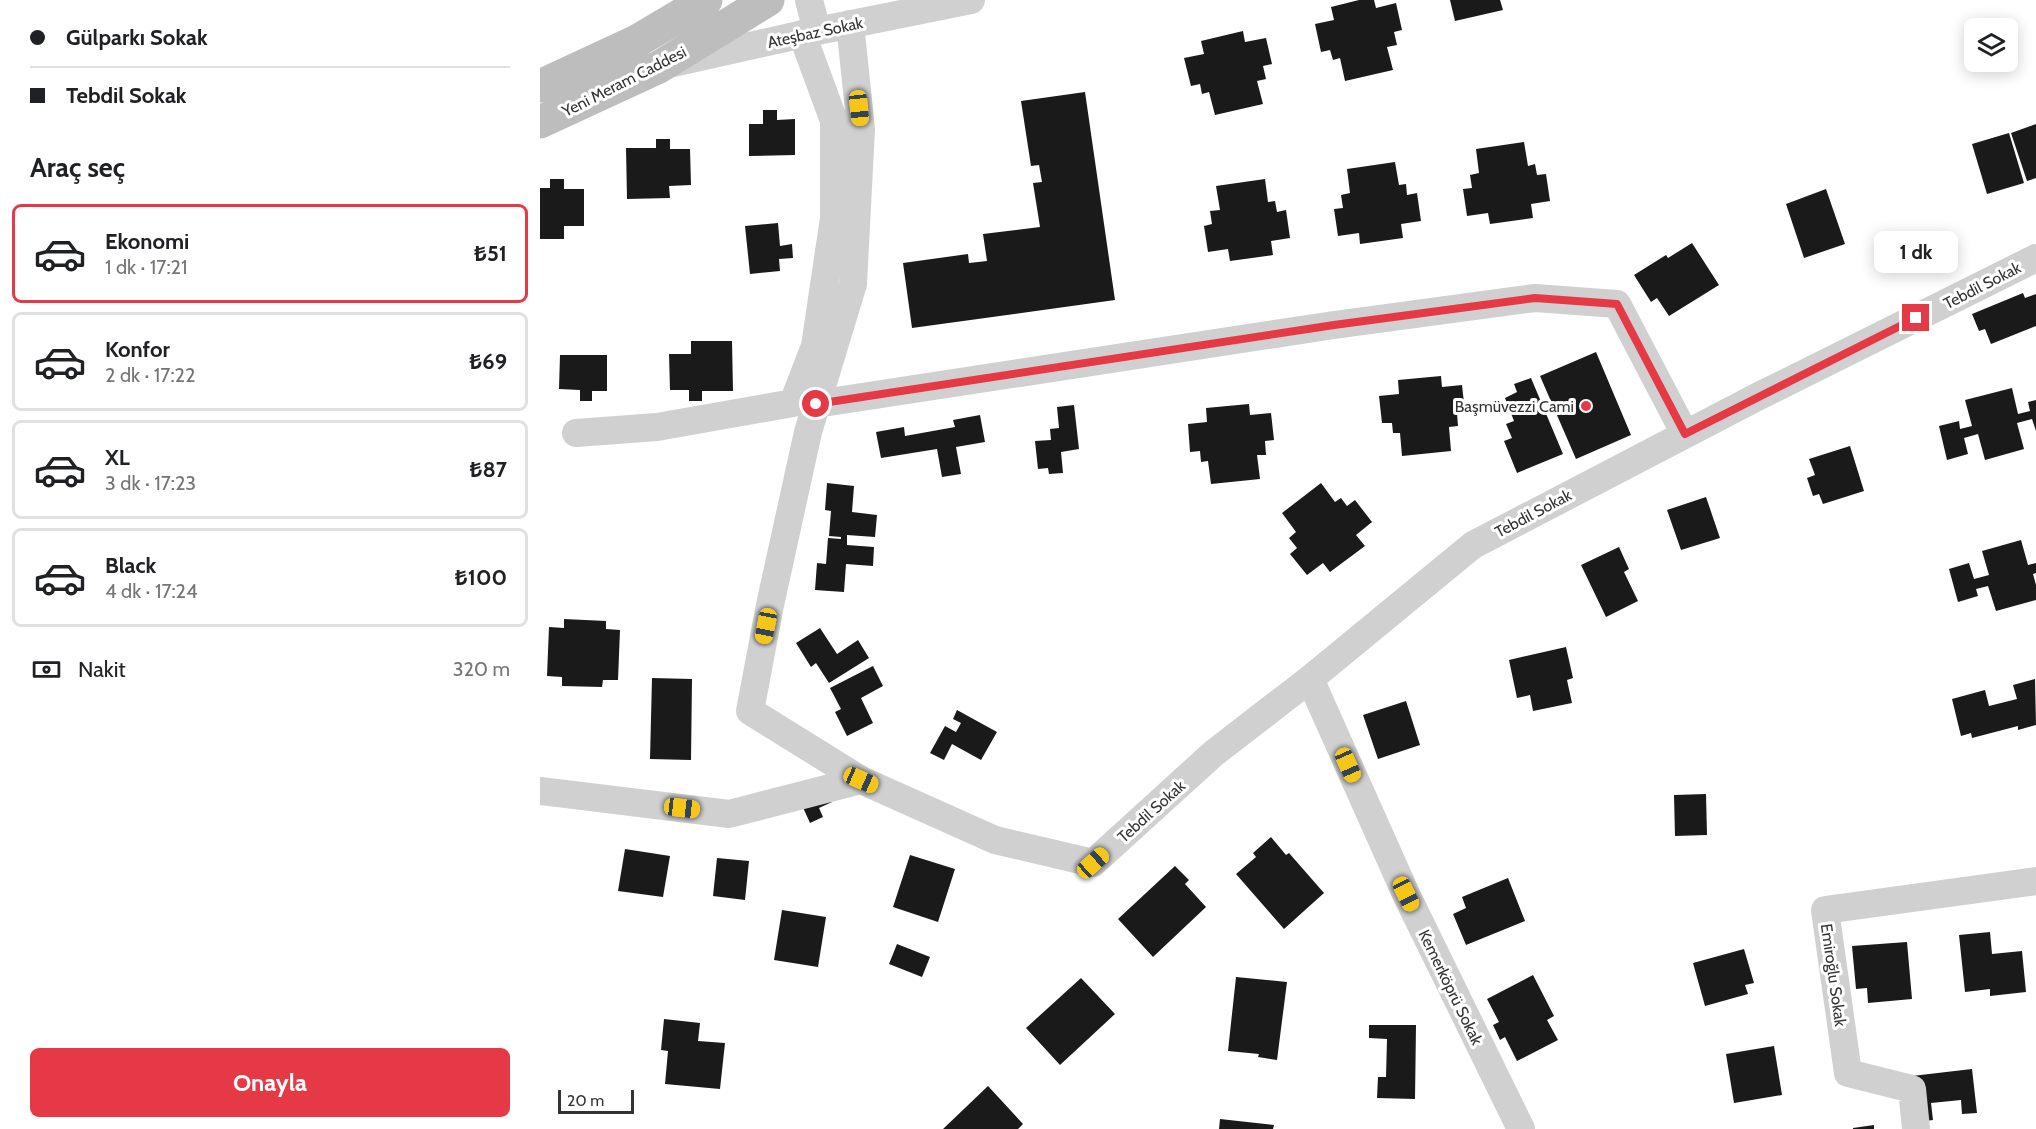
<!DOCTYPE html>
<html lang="tr">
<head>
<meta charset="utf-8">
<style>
  body { margin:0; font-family:Cabin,sans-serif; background:#f6f6f6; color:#202124; height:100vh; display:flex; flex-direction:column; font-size:22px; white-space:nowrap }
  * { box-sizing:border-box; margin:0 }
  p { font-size:20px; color:#757577 }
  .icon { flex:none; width:33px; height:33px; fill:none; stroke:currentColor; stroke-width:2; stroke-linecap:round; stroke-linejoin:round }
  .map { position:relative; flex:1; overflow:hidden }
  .details { display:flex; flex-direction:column; background:#fff; width:540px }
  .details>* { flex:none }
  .banner { display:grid; align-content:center; height:132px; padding:0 30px; background:#fff }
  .fabs { position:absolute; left:1424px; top:18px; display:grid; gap:12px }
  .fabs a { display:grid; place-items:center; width:54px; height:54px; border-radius:9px; background:#fff; box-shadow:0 3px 15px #0003; font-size:30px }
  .scale { position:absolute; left:18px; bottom:15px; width:76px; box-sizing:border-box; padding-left:6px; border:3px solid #333; border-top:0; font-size:16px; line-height:21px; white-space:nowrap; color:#333; -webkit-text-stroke:4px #fff; paint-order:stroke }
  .end { position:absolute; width:27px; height:27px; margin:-14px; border:8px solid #e63946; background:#fff; box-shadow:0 0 0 3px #fff }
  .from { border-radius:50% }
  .bubble { position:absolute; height:42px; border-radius:9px; background:#fff; box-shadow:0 3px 15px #0003; font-size:20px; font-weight:700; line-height:42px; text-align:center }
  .car { position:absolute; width:18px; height:36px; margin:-18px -9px; border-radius:8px; box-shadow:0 0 4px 2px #0007; background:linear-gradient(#f5c518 24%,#345 0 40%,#f5c518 0 76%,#345 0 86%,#f5c518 0) }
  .banner b { display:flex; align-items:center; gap:21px; height:57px; font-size:22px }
  .banner b+b { border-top:2px solid #e0e0e0 }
  .banner i { width:15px; height:15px; background:#202124 }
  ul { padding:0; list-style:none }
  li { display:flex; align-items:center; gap:18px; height:99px; margin:0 12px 9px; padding:0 18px; border:3px solid #e0e0e0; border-radius:9px }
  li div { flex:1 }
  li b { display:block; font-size:22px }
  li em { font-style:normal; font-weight:700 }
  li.selected { border-color:#e63946 }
  li>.icon { width:54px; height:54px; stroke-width:1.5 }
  h2 { padding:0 30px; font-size:27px; line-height:72px }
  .pay { display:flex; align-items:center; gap:15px; height:66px; padding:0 30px; font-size:22px }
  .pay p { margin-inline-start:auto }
  .action { display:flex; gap:12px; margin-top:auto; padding:12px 30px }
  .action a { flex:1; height:69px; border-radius:9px; background:#e63946; color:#fff; font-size:24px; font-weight:700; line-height:69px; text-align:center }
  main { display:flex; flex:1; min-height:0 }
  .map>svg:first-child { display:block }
</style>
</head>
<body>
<main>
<section class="details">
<div class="banner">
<b><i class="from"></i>Gülparkı Sokak</b>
<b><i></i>Tebdil Sokak</b>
</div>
<h2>Araç seç</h2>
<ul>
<li class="selected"><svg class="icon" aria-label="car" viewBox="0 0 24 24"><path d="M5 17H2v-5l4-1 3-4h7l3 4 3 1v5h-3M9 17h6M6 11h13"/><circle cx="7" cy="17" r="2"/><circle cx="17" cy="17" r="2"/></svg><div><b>Ekonomi</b><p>1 dk · 17:21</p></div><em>₺51</em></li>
<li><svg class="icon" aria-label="car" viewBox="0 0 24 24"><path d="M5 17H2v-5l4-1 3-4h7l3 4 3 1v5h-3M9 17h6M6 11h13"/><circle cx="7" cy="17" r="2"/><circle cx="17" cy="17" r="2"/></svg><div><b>Konfor</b><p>2 dk · 17:22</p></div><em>₺69</em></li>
<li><svg class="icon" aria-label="car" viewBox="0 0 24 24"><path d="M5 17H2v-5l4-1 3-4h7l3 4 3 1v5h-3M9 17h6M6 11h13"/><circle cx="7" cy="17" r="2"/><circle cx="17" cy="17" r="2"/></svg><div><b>XL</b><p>3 dk · 17:23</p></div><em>₺87</em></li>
<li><svg class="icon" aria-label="car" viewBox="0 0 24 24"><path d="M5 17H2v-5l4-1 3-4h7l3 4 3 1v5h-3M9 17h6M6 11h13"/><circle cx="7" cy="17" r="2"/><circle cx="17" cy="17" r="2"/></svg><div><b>Black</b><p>4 dk · 17:24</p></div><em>₺100</em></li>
</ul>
<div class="pay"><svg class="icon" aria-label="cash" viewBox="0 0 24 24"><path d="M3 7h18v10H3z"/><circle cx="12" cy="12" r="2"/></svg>Nakit<p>320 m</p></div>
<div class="action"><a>Onayla</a></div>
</section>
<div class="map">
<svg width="1496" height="1129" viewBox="0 0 1496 1129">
  <rect width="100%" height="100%" fill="#fff"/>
  <!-- building -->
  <path fill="#1a1a1a" d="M819 0H834L836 8 856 3 862 30 854 32 857 45 847 47 853 70 805 81 800 58 793 60 790 50 781 52 775 24 794 20 791 7Z
    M910 0H960L963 10 915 21Z
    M703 31 705 42 726 38 732 64 723 66 726 79 717 81 723 104 675 115 669 92 662 94 660 84 651 86 644 58 664 54 661 41Z
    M545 92 575 300 372 328 363 263 428 254 429 263 447 261 443 234 500 227 493 183 502 182 499 165 491 166 481 101Z
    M223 110H237V120L255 119V155L209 156V124H223Z
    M1496 124V178L1487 181 1471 133Z
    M1469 133 1484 183 1447 194 1432 144Z
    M116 139H130V149H150L151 185 129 186 130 198 87 199 86 148H116Z
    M984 142 988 166 995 164 997 175 1006 174 1010 201 991 204 993 218 950 224 948 213 927 216 923 189 932 188 930 175 939 173 936 149Z
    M855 162 859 185 866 184 867 195 877 193 881 221 861 224 863 238 820 244 819 233 798 236 794 209 803 208 801 195 810 193 807 169Z
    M10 179H24V189H44V226H24V239H0V188H10Z
    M725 179 728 202 735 201 737 212 746 210 750 238 731 241 733 255 690 261 688 249 668 252 664 226 672 224 670 211 680 210 676 186Z
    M1286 189 1305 244 1264 258 1246 204Z
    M238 223 240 246 252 244 253 258 239 259 240 271 210 274 205 226Z
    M1152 243 1179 285 1129 316 1117 298 1111 302 1094 275 1126 255 1128 258Z
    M1483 293 1485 298 1496 294V326L1451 344 1445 329 1439 331 1432 314Z
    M151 341H192L193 391H162V401H149V390H130L129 354H151Z
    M1056 352 1091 435 1036 459 1000 376Z
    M20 355H67V391H52V401H40V390L19 389Z
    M901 376 902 387 922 385 925 412 917 413 918 426 909 427 911 451 862 456 860 433H853L852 423H842L839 396 859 394 858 380Z
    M991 378 1023 454 977 473 964 441 972 438 966 424 974 421 965 398 977 392 974 384Z
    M1472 388 1478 414 1490 411 1488 402 1496 400V431L1492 419 1477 423 1484 449 1445 460 1438 434 1424 438 1428 454 1407 460 1399 426 1419 421 1420 429 1432 426 1425 400Z
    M709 404 710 415 731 413 734 440 725 441 726 455H717L720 479 671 484 668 461 661 462 660 451 650 452 648 424 667 422 666 408Z
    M534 405 539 449 521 452 523 473 509 474 508 468 498 469 495 441 511 440 510 429 519 428 517 407Z
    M440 415 445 442 416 447 421 474 402 477 397 449 341 458 336 432 364 427 365 436 415 427 413 420Z
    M1310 446 1324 491 1283 504 1279 494 1273 496 1267 478 1275 475 1269 459Z
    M287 483 314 486 312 512 337 515 335 537 307 535V545L334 547 333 566 306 564 304 592 275 590 277 563 286 564 288 538 301 539V537L289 536 291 511 285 510Z
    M781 483 795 502 801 498 807 506 815 500 832 522 816 535 825 546 790 572 783 563 767 575 750 554 757 548 749 538 756 532 742 513Z
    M1166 497 1180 538 1141 550 1127 510Z
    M1481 540 1488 565 1496 563V573L1493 574 1496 585V600L1456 611 1448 586 1436 589 1438 596 1418 602 1409 569 1429 563 1434 579 1449 575 1442 551Z
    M1079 547 1089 569 1084 572 1098 601 1066 617 1041 565Z
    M24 619 66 621V629L80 630 78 680H63L62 687 22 686V677L7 676 9 627 24 628Z
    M280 628 297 654 318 640 329 658 289 683 276 663 271 667 256 643Z
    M1026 647 1033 678 1027 680 1032 703 993 711 990 695 977 698 969 660Z
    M333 666 343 686 321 698 333 723 307 736 295 712 301 709 290 688Z
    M112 678 152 679 151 760 110 759Z
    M1495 679 1496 725 1478 730V726L1432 738 1431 733 1421 736 1412 699 1445 690 1449 706 1477 699 1473 685Z
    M866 701 880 745 838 759 823 715Z
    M417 710 457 732 441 760 412 744 404 760 390 753 405 726 416 732 421 723 413 719Z
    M287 792 292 802 279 808 283 817 270 823 261 803Z
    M1166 794 1167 835 1135 836 1134 795Z
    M731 837 746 855 749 853 784 893 744 929 696 874 716 857 713 853Z
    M85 849 130 856 123 897 78 891Z
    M370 855 415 869 398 922 353 907Z
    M177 858 209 861 205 900 173 896Z
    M635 866 649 880 645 884 666 907 613 957 578 919Z
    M968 878 985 921 926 945 913 914 926 908 922 897Z
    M242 910 286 917 278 967 234 960Z
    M1450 932 1452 954 1482 951 1486 992 1450 996V989L1425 992 1419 935Z
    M1367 942 1372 999 1328 1003 1327 988 1316 989 1312 946Z
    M357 944 390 957 382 977 349 964Z
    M1204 949 1214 983 1205 985 1208 994 1165 1006 1153 963Z
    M993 975 1014 1016 1007 1020 1018 1040 977 1061 965 1037 960 1040 953 1025 959 1022 947 999Z
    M696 977 747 982 737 1060 718 1057 719 1054 688 1051Z
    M541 978 575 1014 520 1065 486 1028Z
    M124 1019 160 1023 158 1041 185 1043 180 1089 125 1084 128 1051 121 1050Z
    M829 1025H876L875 1099 837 1098 838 1077H846L847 1039 829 1038Z
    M1234 1046 1242 1095 1194 1103 1186 1054Z
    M1432 1069 1437 1113 1422 1114 1421 1100 1391 1103 1393 1120 1377 1122 1372 1076Z
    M448 1086 483 1124 478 1129H403Z
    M680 1119 734 1125 733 1129H679Z
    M1334 1125V1129H1313V1128Z"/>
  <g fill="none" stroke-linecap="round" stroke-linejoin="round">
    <!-- minor -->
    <path stroke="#d0d0d0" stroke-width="28" d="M269 0 277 31
      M310 24 321 129 313 284 268 432 230 605 210 711 321 780
      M133 63 277 31 431 0
      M276 404 794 325 995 298 1077 304 1145 434
      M36 433 117 427 253 403 275 346 294 218V121L262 34
      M770 679 866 894 981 1129
      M0 791 189 814 321 780 455 840 553 863 674 753 770 679 933 545 1217 397 1496 258
      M1376 1129 1372 1089 1308 1073 1285 910 1496 881"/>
    <!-- secondary -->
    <path stroke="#bdbdbd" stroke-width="33" d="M0 86 97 41 166 0
      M0 122 119 67 228 0"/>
  </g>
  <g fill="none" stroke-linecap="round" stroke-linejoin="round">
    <!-- route -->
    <path stroke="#e63946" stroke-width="8" d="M276 404 794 325 995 298 1077 304 1145 434 1376 318"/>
  </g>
  <!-- markers -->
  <circle fill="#e63946" stroke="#fff" stroke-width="2" cx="1046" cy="406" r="6"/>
  <g text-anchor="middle" stroke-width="6" stroke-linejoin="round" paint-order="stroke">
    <!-- street labels -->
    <g font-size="16" fill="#333" stroke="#fff">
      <text transform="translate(275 32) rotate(-12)" y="6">Ateşbaz Sokak</text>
      <text transform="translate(84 81) rotate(-27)" y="6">Yeni Meram Caddesi</text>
      <text transform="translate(1442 285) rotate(-27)" y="6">Tebdil Sokak</text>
      <text transform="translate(993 513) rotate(-28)" y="6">Tebdil Sokak</text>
      <text transform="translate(611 811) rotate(-42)" y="6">Tebdil Sokak</text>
      <text transform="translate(1294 975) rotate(82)" y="6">Emiroğlu Sokak</text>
      <text transform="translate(911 987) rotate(64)" y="6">Kemerköprü Sokak</text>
    </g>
    <!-- poi labels -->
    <g font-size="16" fill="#333" stroke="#fff" text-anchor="end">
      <text x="1034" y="412">Başmüvezzi Cami</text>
    </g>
  </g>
</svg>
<div class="fabs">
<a><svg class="icon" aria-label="layers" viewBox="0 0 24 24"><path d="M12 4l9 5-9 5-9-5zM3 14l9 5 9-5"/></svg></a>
</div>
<div class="scale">20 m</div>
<i class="end from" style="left:276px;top:404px"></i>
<i class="end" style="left:1376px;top:318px"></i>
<div class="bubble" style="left:1334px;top:231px;width:84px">1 dk</div>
<i class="car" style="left:319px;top:108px;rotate:174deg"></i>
<i class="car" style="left:226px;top:626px;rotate:191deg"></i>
<i class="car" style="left:808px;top:765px;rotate:156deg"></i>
<i class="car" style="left:321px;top:780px;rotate:114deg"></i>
<i class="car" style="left:142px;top:808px;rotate:97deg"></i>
<i class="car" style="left:553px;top:863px;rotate:48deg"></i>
<i class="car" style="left:866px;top:894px;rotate:154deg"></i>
</div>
</main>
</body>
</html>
